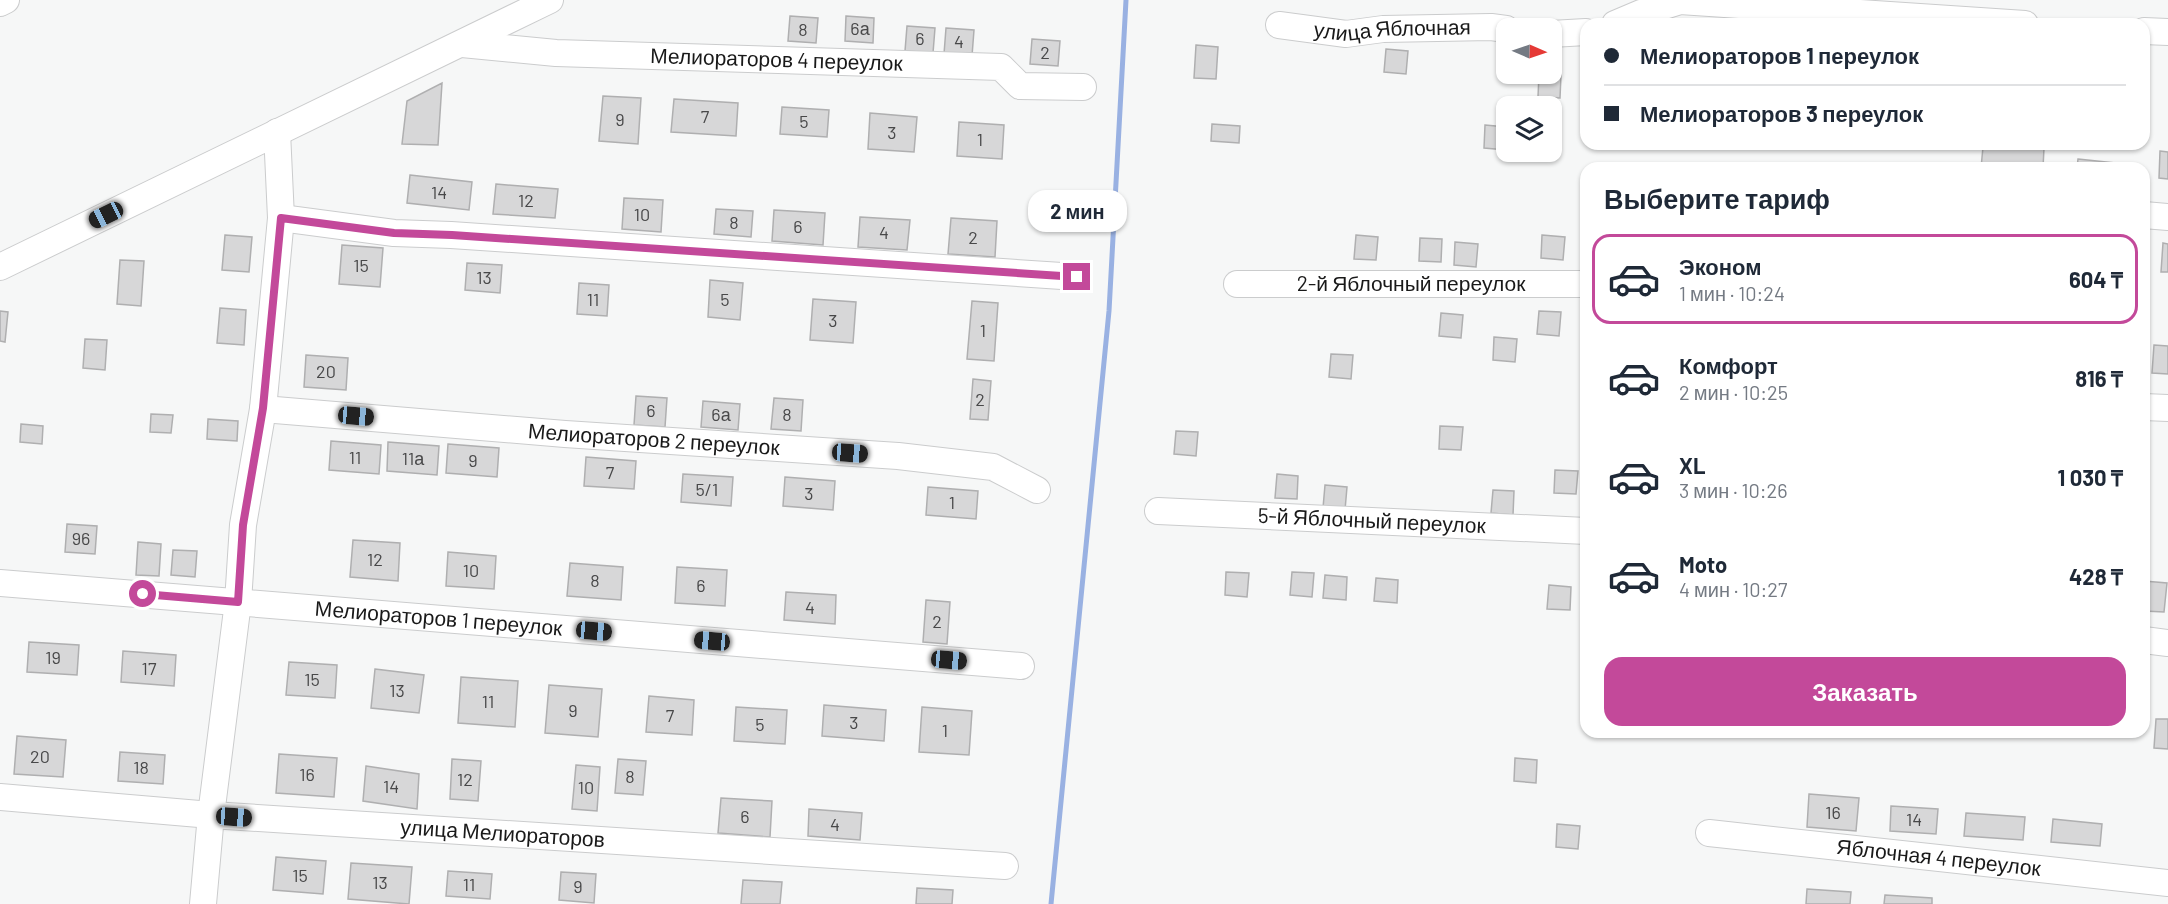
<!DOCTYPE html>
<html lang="ru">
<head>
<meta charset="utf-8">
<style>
  body { margin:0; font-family:Barlow,sans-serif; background:#f6f6f7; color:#1f2937; height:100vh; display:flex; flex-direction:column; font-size:22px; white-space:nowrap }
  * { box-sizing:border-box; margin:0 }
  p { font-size:20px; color:#747a83 }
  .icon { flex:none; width:33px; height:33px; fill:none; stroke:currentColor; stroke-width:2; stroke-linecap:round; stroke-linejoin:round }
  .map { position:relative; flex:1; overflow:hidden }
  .sheet { position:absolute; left:1580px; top:162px; width:570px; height:576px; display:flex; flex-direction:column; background:#fff; border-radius:18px; box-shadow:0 2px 4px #0004 }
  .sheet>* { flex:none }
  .banner { position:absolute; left:1580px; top:18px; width:570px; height:132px; border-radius:18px; box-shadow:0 2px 4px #0004; display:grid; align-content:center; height:132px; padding:0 24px; background:#fff }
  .needle { width:39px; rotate:92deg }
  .tools { position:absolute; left:1496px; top:18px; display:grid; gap:12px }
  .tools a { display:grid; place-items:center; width:66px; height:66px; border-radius:12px; background:#fff; box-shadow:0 2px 4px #0004; font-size:30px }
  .end { position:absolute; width:27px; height:27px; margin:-14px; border:8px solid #c3499a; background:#fff; box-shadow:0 0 0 3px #fff }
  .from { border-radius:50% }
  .bubble { position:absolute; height:42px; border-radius:18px; background:#fff; box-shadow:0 2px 4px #0004; font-size:20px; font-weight:700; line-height:42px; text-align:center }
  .car { position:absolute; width:18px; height:36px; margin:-18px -9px; border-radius:8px; box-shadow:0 0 4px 2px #0007; background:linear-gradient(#222 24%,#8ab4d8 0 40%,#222 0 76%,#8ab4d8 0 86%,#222 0) }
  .banner b { display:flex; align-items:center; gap:21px; height:57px; font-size:22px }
  .banner b+b { border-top:2px solid #e0e1e3 }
  .banner i { width:15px; height:15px; background:#1f2937 }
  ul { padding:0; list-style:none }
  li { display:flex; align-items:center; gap:18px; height:90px; margin:0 12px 9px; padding:0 12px; border:3px solid transparent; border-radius:18px }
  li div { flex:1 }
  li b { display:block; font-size:22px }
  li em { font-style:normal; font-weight:700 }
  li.current { border-color:#c3499a }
  li>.icon { width:54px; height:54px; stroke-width:1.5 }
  h2 { padding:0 24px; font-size:27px; line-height:72px }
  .button { display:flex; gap:12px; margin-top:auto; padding:12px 24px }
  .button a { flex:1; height:69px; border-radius:18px; background:#c3499a; color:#fff; font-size:24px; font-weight:700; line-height:69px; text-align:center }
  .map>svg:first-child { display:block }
</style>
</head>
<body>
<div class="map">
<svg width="2168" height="904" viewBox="0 0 2168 904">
  <rect width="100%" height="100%" fill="#f6f7f7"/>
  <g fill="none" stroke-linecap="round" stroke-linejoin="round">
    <!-- stream -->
    <path stroke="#99b1e2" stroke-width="5" d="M1051 904 1109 311 1126 0"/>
  </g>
  <!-- building -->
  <path fill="#d7d7d8" stroke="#afafb0" stroke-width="1.5" d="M790 16 818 18 816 43 788 41Z
    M846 16 874 18 873 43 845 41Z
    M907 26 935 28 933 53 905 51Z
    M946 28 974 30 972 56 944 54Z
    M1032 39 1060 41 1058 66 1030 64Z
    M1196 45 1218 47 1216 79 1194 78Z
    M1386 49 1408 51 1406 74 1384 72Z
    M1539 74 1561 75 1560 98 1538 97Z
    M442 83 438 145 402 144 407 101Z
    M603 96 641 98 638 144 599 141Z
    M674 99 738 103 736 136 671 132Z
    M782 107 829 110 827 137 780 134Z
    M870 113 917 117 914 152 868 149Z
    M959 122 1004 125 1002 159 957 156Z
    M1212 124 1240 126 1239 143 1211 141Z
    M1485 125 1506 127V150L1484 148Z
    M1983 147 2044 148 2043 168H1981Z
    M2160 151 2168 152V179L2159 178Z
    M2078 159 2134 165V168H2077Z
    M410 175 472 182 469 210 407 203Z
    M496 184 558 189 555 218 493 214Z
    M624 198 663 200 661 232 622 229Z
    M716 209 753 211 751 237 714 234Z
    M774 210 825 213 823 245 772 241Z
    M860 217 910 220 907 250 858 247Z
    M951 218 997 221 995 257 948 254Z
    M225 235 252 237 249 272 222 270Z
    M1356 235 1378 237 1376 260 1354 259Z
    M1542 235 1565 237 1563 260 1541 258Z
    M1420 238 1442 239 1441 262 1419 261Z
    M1455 242 1478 244 1476 267 1454 265Z
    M2163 243 2168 244V272H2161Z
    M342 245 383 248 380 287 339 284Z
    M120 260 144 261 141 306 117 304Z
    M467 263 502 265 500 293 465 290Z
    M710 280 743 283 740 320 708 317Z
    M579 283 609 285 607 316 577 314Z
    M813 299 856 302 853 343 810 340Z
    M972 301 998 303 994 361 967 359Z
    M220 308 246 310 244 345 217 343Z
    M0 311 8 312 5 342 0 341Z
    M1539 311 1561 312 1559 336 1537 334Z
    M1441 313 1463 315 1461 338 1439 336Z
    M1494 337 1517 339 1515 362 1493 360Z
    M85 339 107 340 105 370 83 368Z
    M2154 345 2168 346V374L2152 373Z
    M1331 354 1353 355 1351 379 1329 377Z
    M306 355 348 358 346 390 304 387Z
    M973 379 991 381 988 420 970 419Z
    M636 396 667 398 665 427 634 425Z
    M774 398 803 400 801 431 771 429Z
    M703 401 740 404 738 430 701 427Z
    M151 414 173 415 171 433 150 432Z
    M208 419 238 421 237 441 207 439Z
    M21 424 43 426 42 444 20 442Z
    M1440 426 1463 427 1461 450 1439 449Z
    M1176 431 1198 432 1196 456 1174 454Z
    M331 441 381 445 379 474 329 470Z
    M388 442 439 446 437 475 387 471Z
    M448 444 499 448 497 477 446 473Z
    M586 457 636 461 634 489 584 486Z
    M1555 470 1578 471 1576 494 1554 493Z
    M683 474 733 477 731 506 681 502Z
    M1277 474 1298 476 1297 499 1275 498Z
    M785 477 835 481 833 510 783 506Z
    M1325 485 1347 487 1345 510 1323 508Z
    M928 487 978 491 976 519 926 515Z
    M1493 490 1514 491 1513 515 1491 513Z
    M67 524 97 526 95 554 65 552Z
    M353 540 400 543 398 581 350 577Z
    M138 542 161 544 159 576 136 575Z
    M173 550 197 551 195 577 171 575Z
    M448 552 496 556 494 589 446 586Z
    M570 563 623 567 621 600 567 596Z
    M677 567 727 570 725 606 675 603Z
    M1226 572 1249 573 1247 597 1225 595Z
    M1292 572 1314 573 1312 597 1290 595Z
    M1325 575 1347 577 1346 600 1323 598Z
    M1376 578 1398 580 1397 603 1374 601Z
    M2144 581 2167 583 2164 612 2144 611Z
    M1549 585 1571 587 1570 610 1547 609Z
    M786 592 836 595 835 624 784 620Z
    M926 600 950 602 947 644 923 642Z
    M29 642 79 645 77 675 27 672Z
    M123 651 176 655 174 686 121 682Z
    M289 662 337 665 335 698 286 695Z
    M375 669 424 675 419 713 371 708Z
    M461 677 518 681 515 727 458 723Z
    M549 685 602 689 598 737 545 733Z
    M649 696 694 700 692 735 646 732Z
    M824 705 886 710 884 741 822 736Z
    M736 707 787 710 785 744 734 741Z
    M922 707 972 711 969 755 919 752Z
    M2156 719H2168V749L2154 748Z
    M17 736 66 740 63 777 14 774Z
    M120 752 165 755 163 784 118 781Z
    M279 754 337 758 334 797 276 793Z
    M1515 758 1537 760 1536 783 1514 781Z
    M452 759 481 761 478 801 450 799Z
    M618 759 646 761 643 795 615 793Z
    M576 765 600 767 597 811 572 809Z
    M366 766 419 774 417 809 363 801Z
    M1809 794 1859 798 1856 831 1807 827Z
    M721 798 772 801 770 837 718 833Z
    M1891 806 1938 809 1936 834 1890 831Z
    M809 809 862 813 860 840 808 836Z
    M1966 813 2025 817 2023 840 1964 836Z
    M2053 819 2102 824 2100 846 2051 842Z
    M1557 824 1580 826 1578 849 1556 847Z
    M276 857 326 861 323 894 273 890Z
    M351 863 412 867 409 904 348 899Z
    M448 871 492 874 490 899 446 896Z
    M561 872 596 874 594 903 559 900Z
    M743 880 782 882 780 904H741Z
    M917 888 953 890 952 904H916Z
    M1807 889 1851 892 1850 904H1806Z
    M1885 895 1932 898V904H1884Z"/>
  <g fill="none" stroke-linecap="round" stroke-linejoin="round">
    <!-- minor casing -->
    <g stroke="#cbcccd" stroke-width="28">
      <g id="minor">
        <path d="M0 3 6 0"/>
        <path d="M1615 24 1641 13 1680 1 2025 24"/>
        <path id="s1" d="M1279 25 1346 34 1383 29 1491 27 1506 29"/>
        <path d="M2144 31 2168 32"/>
        <path d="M1551 34 1586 32"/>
        <path id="s2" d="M462 44 556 53 1001 67 1020 86 1083 87"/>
        <path d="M2144 215 2168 217"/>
        <path d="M281 218 394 233 451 235 1077 277"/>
        <path d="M0 267 550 0"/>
        <path id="s3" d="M1237 284H1586"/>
        <path d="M2144 407 2168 408"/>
        <path id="s4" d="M263 409 565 434 898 456 993 467 1037 490"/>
        <path id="s5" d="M1158 511 1586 531"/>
        <path id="s6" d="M0 583 1021 666"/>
        <path d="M2144 640 2168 643"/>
        <path id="s7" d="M0 797 211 815 1005 866"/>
        <path id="s8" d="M1709 833 2168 883"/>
        <path d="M203 904 211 815 238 602 243 525 263 409 281 218 277 132"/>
      </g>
    </g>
    <!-- minor -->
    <use href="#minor" stroke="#fff" stroke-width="26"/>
  </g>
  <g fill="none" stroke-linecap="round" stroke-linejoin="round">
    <!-- route -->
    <path stroke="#c3499a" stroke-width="8" d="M143 594 238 602 243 525 263 408 281 218 394 233 452 235 1077 277"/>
  </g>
  <g text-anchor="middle" stroke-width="4.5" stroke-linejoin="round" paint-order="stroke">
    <!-- number labels -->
    <g font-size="18" fill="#484849">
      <text x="860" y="35">6а</text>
      <text x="803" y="36">8</text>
      <text x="920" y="45">6</text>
      <text x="959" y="48">4</text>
      <text x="1045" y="59">2</text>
      <text x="705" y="123">7</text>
      <text x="620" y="126">9</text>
      <text x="804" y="128">5</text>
      <text x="892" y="139">3</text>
      <text x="980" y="146">1</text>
      <text x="439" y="199">14</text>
      <text x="526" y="207">12</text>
      <text x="642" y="221">10</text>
      <text x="734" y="229">8</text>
      <text x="798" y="233">6</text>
      <text x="884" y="239">4</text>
      <text x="973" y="244">2</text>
      <text x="361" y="272">15</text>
      <text x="484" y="284">13</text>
      <text x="593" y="306">11</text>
      <text x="725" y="306">5</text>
      <text x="833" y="327">3</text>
      <text x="983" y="337">1</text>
      <text x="326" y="378">20</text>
      <text x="980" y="406">2</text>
      <text x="651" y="417">6</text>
      <text x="721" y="421">6а</text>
      <text x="787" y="421">8</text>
      <text x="355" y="464">11</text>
      <text x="413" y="465">11а</text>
      <text x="473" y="467">9</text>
      <text x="610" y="479">7</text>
      <text x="707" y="496">5/1</text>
      <text x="809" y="500">3</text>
      <text x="952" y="509">1</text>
      <text x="81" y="545">96</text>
      <text x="375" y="566">12</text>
      <text x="471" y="577">10</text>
      <text x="595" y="587">8</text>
      <text x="701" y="592">6</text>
      <text x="810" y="614">4</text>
      <text x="937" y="628">2</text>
      <text x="53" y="664">19</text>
      <text x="149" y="675">17</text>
      <text x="312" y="686">15</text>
      <text x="397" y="697">13</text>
      <text x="488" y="708">11</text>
      <text x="573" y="717">9</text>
      <text x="670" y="722">7</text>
      <text x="854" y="729">3</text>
      <text x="760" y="731">5</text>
      <text x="945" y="737">1</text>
      <text x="40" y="763">20</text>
      <text x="141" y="774">18</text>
      <text x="307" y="781">16</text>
      <text x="630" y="783">8</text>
      <text x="465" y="786">12</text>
      <text x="391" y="793">14</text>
      <text x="586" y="794">10</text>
      <text x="1833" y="819">16</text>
      <text x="745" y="823">6</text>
      <text x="1914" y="826">14</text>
      <text x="835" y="831">4</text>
      <text x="300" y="882">15</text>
      <text x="380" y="889">13</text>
      <text x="469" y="891">11</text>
      <text x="578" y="893">9</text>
    </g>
    <!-- street labels -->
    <g font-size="21" fill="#191919" stroke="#f6f7f7">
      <text dy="7" stroke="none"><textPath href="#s1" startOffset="114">улица Яблочная</textPath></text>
      <text dy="7" stroke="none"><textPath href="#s2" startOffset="315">Мелиораторов 4 переулок</textPath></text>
      <text dy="7" stroke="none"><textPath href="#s3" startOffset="174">2-й Яблочный переулок</textPath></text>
      <text dy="7" stroke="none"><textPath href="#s4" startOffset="392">Мелиораторов 2 переулок</textPath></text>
      <text dy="7" stroke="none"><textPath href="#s5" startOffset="214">5-й Яблочный переулок</textPath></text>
      <text dy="7" stroke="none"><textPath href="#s6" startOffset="440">Мелиораторов 1 переулок</textPath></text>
      <text dy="7" stroke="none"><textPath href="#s7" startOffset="504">улица Мелиораторов</textPath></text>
      <text dy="7" stroke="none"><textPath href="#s8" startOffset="231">Яблочная 4 переулок</textPath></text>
    </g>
  </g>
</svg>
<div class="tools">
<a><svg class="needle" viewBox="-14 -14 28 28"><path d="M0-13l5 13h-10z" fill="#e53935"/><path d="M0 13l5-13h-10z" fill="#747a83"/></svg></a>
<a><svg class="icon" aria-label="layers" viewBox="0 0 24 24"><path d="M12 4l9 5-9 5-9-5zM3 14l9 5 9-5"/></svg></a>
</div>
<i class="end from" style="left:143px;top:594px"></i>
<i class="end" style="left:1077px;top:277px"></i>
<div class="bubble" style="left:1028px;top:190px;width:99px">2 мин</div>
<i class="car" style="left:106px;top:215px;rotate:244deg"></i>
<i class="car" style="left:356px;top:416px;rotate:95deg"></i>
<i class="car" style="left:850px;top:453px;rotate:94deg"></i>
<i class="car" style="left:594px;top:631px;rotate:95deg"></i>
<i class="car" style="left:712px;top:641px;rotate:275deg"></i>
<i class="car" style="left:949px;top:660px;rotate:95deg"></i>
<i class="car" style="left:234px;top:817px;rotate:94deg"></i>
<div class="banner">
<b><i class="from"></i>Мелиораторов 1 переулок</b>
<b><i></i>Мелиораторов 3 переулок</b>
</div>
<section class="sheet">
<h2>Выберите тариф</h2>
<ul>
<li class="current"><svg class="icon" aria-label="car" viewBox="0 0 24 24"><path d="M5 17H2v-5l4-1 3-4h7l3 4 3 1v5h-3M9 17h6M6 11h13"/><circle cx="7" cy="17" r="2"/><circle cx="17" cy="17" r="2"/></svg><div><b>Эконом</b><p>1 мин · 10:24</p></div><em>604 ₸</em></li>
<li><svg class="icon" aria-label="car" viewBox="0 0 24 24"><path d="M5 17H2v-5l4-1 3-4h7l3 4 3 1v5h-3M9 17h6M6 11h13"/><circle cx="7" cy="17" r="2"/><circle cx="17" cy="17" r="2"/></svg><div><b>Комфорт</b><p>2 мин · 10:25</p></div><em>816 ₸</em></li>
<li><svg class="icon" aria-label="car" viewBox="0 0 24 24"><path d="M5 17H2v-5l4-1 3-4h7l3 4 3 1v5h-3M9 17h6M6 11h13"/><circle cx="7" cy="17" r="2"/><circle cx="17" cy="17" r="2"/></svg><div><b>XL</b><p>3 мин · 10:26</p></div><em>1 030 ₸</em></li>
<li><svg class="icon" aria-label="car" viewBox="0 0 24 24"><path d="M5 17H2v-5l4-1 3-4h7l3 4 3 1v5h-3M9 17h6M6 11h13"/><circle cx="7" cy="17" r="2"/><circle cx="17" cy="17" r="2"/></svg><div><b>Moto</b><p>4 мин · 10:27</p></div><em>428 ₸</em></li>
</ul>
<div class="button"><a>Заказать</a></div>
</section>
</div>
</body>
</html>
